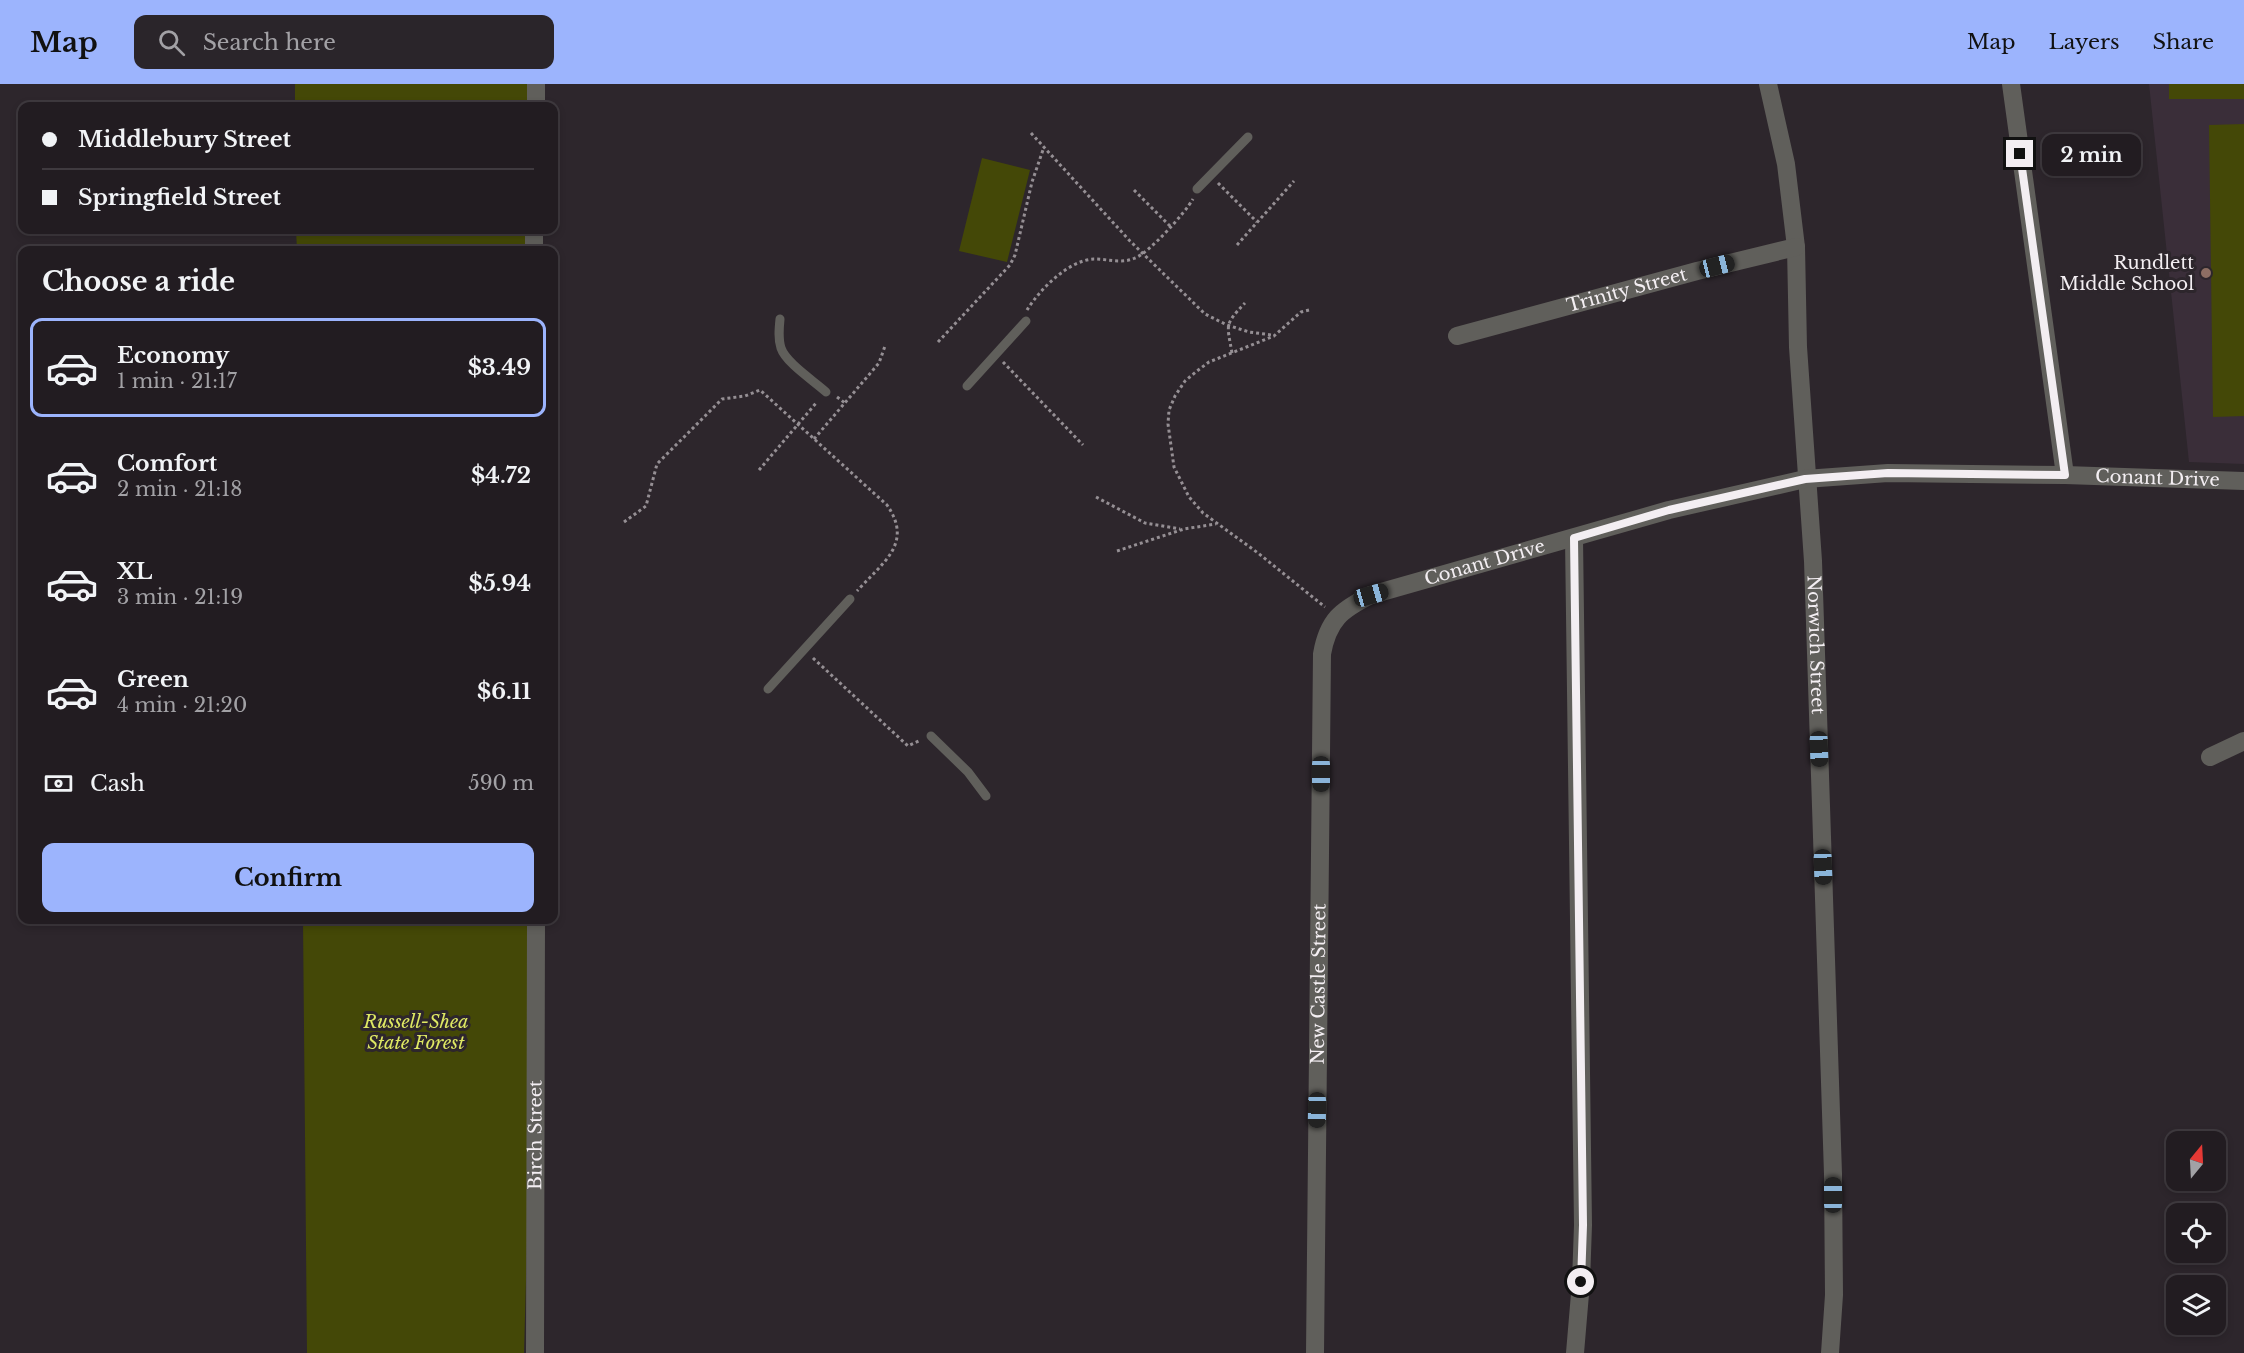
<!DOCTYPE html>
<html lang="en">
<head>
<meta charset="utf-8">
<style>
  body { margin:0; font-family:"Libre Baskerville",serif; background:#2a252a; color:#f1f3f6; height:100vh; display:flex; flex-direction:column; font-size:22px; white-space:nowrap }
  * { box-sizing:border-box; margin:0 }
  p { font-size:20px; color:#a2a1a5 }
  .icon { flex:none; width:33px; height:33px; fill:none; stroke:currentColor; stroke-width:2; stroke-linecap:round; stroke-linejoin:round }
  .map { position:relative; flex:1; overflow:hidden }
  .side { position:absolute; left:18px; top:162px; width:540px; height:678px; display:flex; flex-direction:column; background:#221c21; border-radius:12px; box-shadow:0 3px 9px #0003,0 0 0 2px #3f3a3f }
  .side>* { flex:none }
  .hud { position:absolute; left:18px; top:18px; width:540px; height:132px; border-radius:12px; box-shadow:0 3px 9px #0003,0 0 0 2px #3f3a3f; display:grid; align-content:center; height:132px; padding:0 24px; background:#221c21 }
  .needle { width:39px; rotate:18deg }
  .buttons { position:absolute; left:2166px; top:1047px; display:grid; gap:12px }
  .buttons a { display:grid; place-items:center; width:60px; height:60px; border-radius:12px; background:#221c21; box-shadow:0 3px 9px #0003,0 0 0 2px #3f3a3f; font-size:30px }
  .end { position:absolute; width:27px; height:27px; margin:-14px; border:8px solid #f3eef2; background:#111; box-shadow:0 0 0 3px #111 }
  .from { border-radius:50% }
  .bubble { position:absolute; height:42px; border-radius:12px; background:#221c21; box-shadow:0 3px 9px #0003,0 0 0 2px #3f3a3f; font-size:20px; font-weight:700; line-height:42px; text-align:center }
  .car { position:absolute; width:18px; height:36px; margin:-18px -9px; border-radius:8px; box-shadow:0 0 4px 2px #0007; background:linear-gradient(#222 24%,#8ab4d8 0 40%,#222 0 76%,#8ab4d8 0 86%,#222 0) }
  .hud b { display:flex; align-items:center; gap:21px; height:57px; font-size:22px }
  .hud b+b { border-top:2px solid #3f3a3f }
  .hud i { width:15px; height:15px; background:#f1f3f6 }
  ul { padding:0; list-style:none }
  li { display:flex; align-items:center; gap:18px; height:99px; margin:0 12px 9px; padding:0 12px; border:3px solid transparent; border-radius:12px }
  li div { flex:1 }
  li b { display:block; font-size:22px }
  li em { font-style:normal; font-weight:700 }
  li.on { border-color:#9cb4fd }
  li>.icon { width:54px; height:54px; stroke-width:1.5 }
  h2 { padding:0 24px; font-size:27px; line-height:72px }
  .pay { display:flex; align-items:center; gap:15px; height:66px; padding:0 24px; font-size:22px }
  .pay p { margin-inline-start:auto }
  .primary-button { display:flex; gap:12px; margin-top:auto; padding:12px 24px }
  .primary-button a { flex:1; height:69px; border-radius:12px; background:#9cb4fd; color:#111; font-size:24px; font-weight:700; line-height:69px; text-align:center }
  header { display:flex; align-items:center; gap:36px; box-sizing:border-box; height:84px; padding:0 30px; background:#9cb4fd; color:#111 }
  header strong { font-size:28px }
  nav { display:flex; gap:33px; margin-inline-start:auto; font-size:21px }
  .search { width:420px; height:54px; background:#2a252a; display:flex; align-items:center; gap:15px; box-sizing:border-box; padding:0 21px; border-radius:12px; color:#a2a1a5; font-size:22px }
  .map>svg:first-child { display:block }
</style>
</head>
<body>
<header>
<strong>Map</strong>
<div class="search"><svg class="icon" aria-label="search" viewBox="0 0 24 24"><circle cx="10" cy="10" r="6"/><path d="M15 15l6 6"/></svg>Search here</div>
<nav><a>Map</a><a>Layers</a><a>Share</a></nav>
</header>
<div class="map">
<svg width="2244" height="1269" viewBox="0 0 2244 1269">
  <rect width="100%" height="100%" fill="#2d262c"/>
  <!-- built -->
  <path fill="#3a2e39" d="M2149 0H2244V380L2189 378Z"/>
  <!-- green -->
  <path fill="#444807" d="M295 0H527V22H295Z
    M2169 0H2244V15H2169Z
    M2244 40V332L2213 333 2209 41Z
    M982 74 1030 86 1007 178 959 167Z
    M296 146H527V166H297Z
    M303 836H527V1159L524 1269H307Z"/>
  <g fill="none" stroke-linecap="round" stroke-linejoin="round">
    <!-- path -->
    <path stroke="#958f94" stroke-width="3" stroke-dasharray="3 3" stroke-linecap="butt" d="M1031 49 1130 157 1205 230 1227 241 1249 248 1272 251
      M1218 99 1257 138
      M1134 106 1170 142
      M1237 161 1294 97
      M1027 226C1040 205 1069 176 1094 175 1108 175 1122 180 1135 174 1149 169 1185 129 1193 115
      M1309 226 1301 228 1274 252 1209 278 1197 287 1185 297 1175 312 1169 326 1168 340 1174 383 1189 413 1203 429 1258 469 1325 523
      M938 258 1010 181 1015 171 1032 98 1044 63
      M1232 269C1227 240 1224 241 1245 219
      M1003 278 1083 361
      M837 313 845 319
      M814 355 879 279 885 262
      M759 386 817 318
      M1096 413 1145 439 1180 445
      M624 438 646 422 657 380 722 315 745 312 760 306 887 421C914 460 882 479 857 507
      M1117 467 1184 445 1216 440
      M813 574 908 662 921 656"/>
    <!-- lane -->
    <path stroke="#605f5b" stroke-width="9" d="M1197 105 1248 53
      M780 235C779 245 778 255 781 264 786 279 814 297 826 308
      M967 302 1026 237
      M768 605 850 515
      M931 652 968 688 986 712"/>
    <!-- street -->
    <g stroke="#605f5b" stroke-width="18">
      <path id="s1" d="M1768 0 1786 80 1796 163 1798 263 1813 477 1833 1090 1834 1211 1830 1269"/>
      <path d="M2011 0 2065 391"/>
      <path d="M536 22V0"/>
      <path d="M534 166V146"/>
      <path id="s2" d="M1457 252 1697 187 1796 163"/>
      <path d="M1574 454 1583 1141 1581 1198 1575 1269"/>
      <path d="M2210 673 2244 657"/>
      <path id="s3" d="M535 1269 536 836"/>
      <path id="s4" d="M1315 1269 1322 570C1328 536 1341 526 1371 511L1669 426 1805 395 1888 389 2065 391 2244 397"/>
    </g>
  </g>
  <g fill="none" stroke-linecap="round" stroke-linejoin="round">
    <!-- route -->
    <path stroke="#f3eef2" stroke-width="8" d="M1581 1198 1583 1141 1574 454 1669 426 1805 395 1888 389 2065 391 2020 70"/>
  </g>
  <!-- markers -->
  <circle fill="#8d6e63" stroke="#2d262c" stroke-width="2" cx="2206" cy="189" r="6"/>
  <g text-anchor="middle" stroke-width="6" stroke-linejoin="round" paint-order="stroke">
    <!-- poi labels -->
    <g font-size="18" fill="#f3eef2" stroke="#2d262c" text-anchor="end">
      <text x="2194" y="185">Rundlett<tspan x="2194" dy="21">Middle School</tspan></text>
    </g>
    <!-- street labels -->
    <g font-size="18" fill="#f3eef2" stroke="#2d262c">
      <text dy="6" stroke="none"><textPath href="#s2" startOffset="176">Trinity Street</textPath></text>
      <text dy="6" stroke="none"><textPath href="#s4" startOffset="1582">Conant Drive</textPath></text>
      <text dy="6" stroke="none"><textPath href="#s4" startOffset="898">Conant Drive</textPath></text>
      <text dy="6" stroke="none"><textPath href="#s1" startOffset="564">Norwich Street</textPath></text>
      <text dy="6" stroke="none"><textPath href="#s4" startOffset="369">New Castle Street</textPath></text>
      <text dy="6" stroke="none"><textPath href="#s3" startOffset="218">Birch Street</textPath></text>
    </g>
    <!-- park labels -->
    <g font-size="18" font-style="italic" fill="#dfe963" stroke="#2d262c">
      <text x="416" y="944">Russell-Shea<tspan x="416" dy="21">State Forest</tspan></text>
    </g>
  </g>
</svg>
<div class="buttons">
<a><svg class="needle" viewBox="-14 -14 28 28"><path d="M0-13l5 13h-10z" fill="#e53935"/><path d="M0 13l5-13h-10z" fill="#a2a1a5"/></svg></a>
<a><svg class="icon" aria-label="locate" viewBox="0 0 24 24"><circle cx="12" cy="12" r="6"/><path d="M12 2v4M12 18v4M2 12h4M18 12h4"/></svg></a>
<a><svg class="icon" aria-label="layers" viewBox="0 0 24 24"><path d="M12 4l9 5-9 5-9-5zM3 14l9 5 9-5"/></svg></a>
</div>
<i class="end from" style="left:1581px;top:1198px"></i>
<i class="end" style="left:2020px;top:70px"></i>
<div class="bubble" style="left:2042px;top:50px;width:99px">2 min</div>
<i class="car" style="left:1717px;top:182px;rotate:76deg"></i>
<i class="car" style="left:1371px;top:511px;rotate:74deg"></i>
<i class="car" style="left:1819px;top:665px;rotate:178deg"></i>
<i class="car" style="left:1321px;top:690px;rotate:180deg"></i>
<i class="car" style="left:1823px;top:783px;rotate:178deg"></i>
<i class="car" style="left:1317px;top:1026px;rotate:181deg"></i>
<i class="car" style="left:1833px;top:1111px;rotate:0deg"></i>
<div class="hud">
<b><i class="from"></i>Middlebury Street</b>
<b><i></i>Springfield Street</b>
</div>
<section class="side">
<h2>Choose a ride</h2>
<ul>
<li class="on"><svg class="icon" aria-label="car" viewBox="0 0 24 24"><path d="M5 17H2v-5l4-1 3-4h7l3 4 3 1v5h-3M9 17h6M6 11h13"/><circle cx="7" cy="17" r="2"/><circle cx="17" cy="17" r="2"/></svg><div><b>Economy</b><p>1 min · 21:17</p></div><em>$3.49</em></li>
<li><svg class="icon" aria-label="car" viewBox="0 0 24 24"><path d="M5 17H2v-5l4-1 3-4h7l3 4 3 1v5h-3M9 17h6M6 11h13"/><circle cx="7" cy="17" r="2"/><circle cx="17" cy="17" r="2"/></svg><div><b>Comfort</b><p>2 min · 21:18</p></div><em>$4.72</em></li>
<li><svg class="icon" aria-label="car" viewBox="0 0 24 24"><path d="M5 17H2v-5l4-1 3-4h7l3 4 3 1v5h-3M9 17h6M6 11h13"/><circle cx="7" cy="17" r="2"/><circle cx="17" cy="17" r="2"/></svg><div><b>XL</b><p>3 min · 21:19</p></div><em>$5.94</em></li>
<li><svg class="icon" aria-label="car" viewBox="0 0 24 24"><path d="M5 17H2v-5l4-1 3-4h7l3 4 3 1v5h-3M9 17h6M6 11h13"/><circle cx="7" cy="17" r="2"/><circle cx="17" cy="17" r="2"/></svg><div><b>Green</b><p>4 min · 21:20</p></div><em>$6.11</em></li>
</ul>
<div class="pay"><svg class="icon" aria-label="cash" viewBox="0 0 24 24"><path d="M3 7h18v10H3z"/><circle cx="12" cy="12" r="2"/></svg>Cash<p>590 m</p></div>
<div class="primary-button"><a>Confirm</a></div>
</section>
</div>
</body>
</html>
